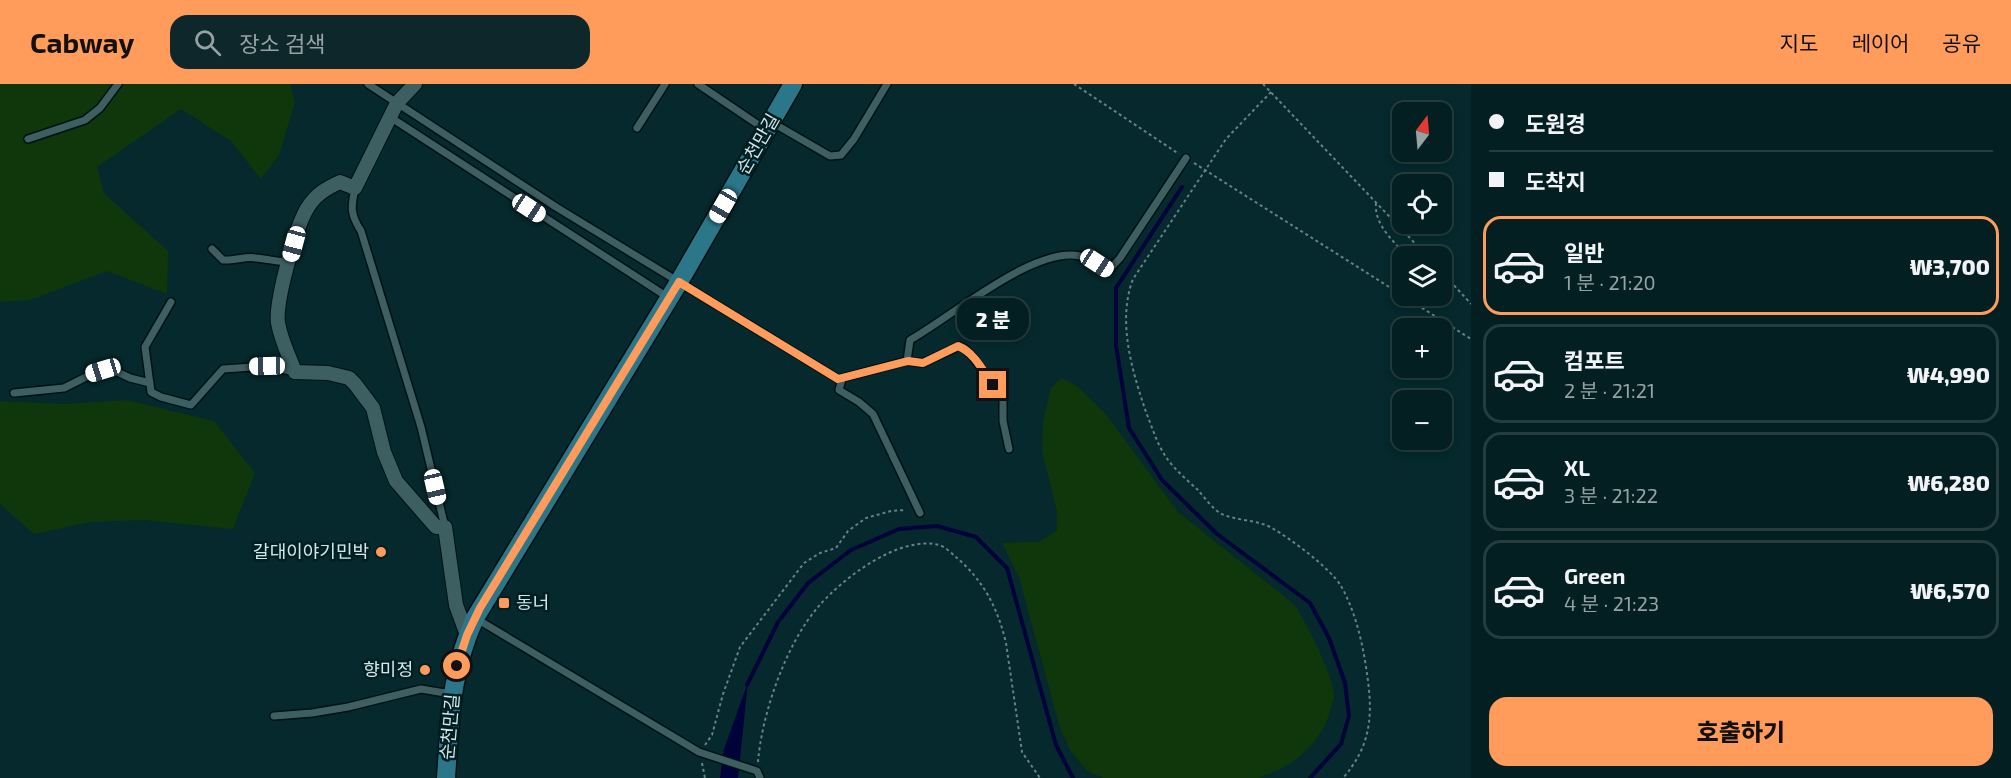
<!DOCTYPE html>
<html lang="ko">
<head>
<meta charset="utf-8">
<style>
  body { margin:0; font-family:"Exo 2","Noto Sans KR",sans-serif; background:#0d272a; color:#f1f3f6; height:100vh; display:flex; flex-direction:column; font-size:22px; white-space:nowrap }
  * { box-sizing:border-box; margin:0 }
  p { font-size:20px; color:#97a2a5 }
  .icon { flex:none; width:33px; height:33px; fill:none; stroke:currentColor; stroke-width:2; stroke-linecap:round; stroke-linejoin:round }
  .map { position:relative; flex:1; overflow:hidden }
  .details { display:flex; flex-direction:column; background:#041f21; width:540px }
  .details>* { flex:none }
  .banner { display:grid; align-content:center; height:132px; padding:0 18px; background:#041f21 }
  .needle { width:39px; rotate:16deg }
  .buttons { position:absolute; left:1392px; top:18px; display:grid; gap:12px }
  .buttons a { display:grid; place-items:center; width:60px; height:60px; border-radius:12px; background:#041f21; box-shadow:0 3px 9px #0003,0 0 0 2px #253d3f; font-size:30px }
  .end { position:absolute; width:27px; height:27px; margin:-14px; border:8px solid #ff9b5b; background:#111; box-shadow:0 0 0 3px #111 }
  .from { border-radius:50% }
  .bubble { position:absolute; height:42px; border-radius:18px; background:#041f21; box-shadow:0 3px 9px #0003,0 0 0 2px #253d3f; font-size:20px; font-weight:800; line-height:42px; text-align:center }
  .car { position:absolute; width:18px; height:36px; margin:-18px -9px; border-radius:8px; box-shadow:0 0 4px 2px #0007; background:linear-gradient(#fff 24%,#345 0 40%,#fff 0 76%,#345 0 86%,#fff 0) }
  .banner b { display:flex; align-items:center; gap:21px; height:57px; font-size:22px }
  .banner b+b { border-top:2px solid #253d3f }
  .banner i { width:15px; height:15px; background:#f1f3f6 }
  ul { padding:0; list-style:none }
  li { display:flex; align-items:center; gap:18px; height:99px; margin:0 12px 9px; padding:0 6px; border:3px solid #253d3f; border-radius:18px }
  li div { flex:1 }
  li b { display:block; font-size:22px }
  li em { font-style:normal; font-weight:800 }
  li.on { border-color:#ff9b5b }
  li>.icon { width:54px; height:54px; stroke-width:1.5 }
  .button { display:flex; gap:12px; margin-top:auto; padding:12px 18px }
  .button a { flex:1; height:69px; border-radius:18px; background:#ff9b5b; color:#111; font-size:24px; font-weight:800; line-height:69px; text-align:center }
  header { display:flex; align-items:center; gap:36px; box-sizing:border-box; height:84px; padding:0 30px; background:#ff9b5b; color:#111 }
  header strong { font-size:28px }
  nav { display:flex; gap:33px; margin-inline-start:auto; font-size:21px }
  .search { width:420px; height:54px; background:#0d272a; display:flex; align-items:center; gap:15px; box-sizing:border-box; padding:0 21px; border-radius:18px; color:#97a2a5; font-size:22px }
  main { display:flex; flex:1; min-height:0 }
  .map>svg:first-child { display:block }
</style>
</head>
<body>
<header>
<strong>Cabway</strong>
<div class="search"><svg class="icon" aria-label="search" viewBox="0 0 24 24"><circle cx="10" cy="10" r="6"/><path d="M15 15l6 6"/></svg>장소 검색</div>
<nav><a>지도</a><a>레이어</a><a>공유</a></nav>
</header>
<main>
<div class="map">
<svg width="1471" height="694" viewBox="0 0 1471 694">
  <rect width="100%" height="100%" fill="#05292c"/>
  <!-- green -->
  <path fill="#0f370b" d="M0 0H290L295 18 279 71 261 95 231 57 181 25 97 83 104 109 168 167 167 210 107 187 30 216 0 218Z
    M1061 294 1077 302 1105 329 1178 428 1295 521C1307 541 1332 588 1334 611 1334 615 1332 620 1331 624 1322 660 1292 684 1257 694H1103L1086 686 1070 666 1060 644 1019 493 1002 459 1038 458 1057 447V427L1042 367 1043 337 1051 304Z
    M127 316 214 337 255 389 233 445 144 436 90 438 34 450 0 420V317L64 320Z"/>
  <!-- water -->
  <path fill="#00033a" d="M748 598 738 694H720L724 665Z"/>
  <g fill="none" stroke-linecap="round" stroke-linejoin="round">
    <!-- stream -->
    <path stroke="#00033a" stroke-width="4" d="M1182 103 1116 204V261L1129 344 1162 396 1217 450 1310 519 1329 554 1345 599 1349 632 1341 660 1310 694
      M747 601 778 538 808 499 851 466 899 445 937 442 976 453 1007 484 1056 661 1073 694"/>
    <!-- lane casing -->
    <g stroke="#001113" stroke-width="10">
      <path id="lane" d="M368 0 556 123 838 295 907 277 910 256C951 233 1034 162 1080 172 1091 174 1100 181 1109 186L1120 174 1186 74
        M698 0 766 46
        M390 33 669 214
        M773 39 830 72 841 71 854 55 887 0
        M637 44 665 0
        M28 55 85 36 100 24 118 0
        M355 104C351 123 350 130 361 147L421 343 445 443
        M212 165 223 176C234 177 246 172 256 174 268 175 278 178 290 178
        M171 218 145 263 151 308 161 313 191 321 223 285 267 282 295 288
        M907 277 923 279 959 262 965 265 973 273 1003 315V337L1009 365
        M842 295 839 306 859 318 873 330 920 429
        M14 309 64 304 92 290 111 285 130 294 150 299
        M475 534 699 668 757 687 760 694
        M274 632 312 629 348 623 421 605 451 610"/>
    </g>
    <!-- street casing -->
    <g stroke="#001113" stroke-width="16">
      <path id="street" d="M415 0 397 19 355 104 340 98C327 104 316 110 308 123 296 141 275 219 278 239 281 256 289 272 295 288L328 289 349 294 355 300 373 324 384 368 396 397 436 443H445L456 521 467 551"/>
    </g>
    <!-- secondary casing -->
    <g stroke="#001113" stroke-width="21">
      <path id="secondary" d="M446 694C450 636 450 589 475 534L679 198 793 0"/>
    </g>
    <!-- path -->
    <path stroke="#678385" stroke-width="2" stroke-dasharray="3 3" stroke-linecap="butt" d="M1074 0 1179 70
      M1263 0 1427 172
      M1271 8 1226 55 1133 195C1117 237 1132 287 1146 328 1152 343 1157 360 1166 373 1174 385 1187 396 1198 406 1204 413 1212 424 1220 429 1234 437 1256 435 1272 444 1291 455 1330 484 1341 502 1357 530 1364 566 1368 597 1373 636 1369 664 1343 694
      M1194 79 1471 255
      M1376 119C1374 141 1394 157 1406 172
      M1442 188 1471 220
      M1412 218 1414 212
      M705 661 712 651 723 610 740 563 804 479 820 469 836 464 848 447 866 434 891 427 905 426
      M758 678C762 629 786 560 818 523 843 494 899 451 939 461 946 463 952 470 957 474 984 497 998 525 1006 559L1022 668 1040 694
      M702 679 705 694"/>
    <!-- lane -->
    <use href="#lane" stroke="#3d5f62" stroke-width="7"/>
    <!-- street -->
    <use href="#street" stroke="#3d5f62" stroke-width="14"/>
    <!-- secondary -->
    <use href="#secondary" stroke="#2c768a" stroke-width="18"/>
  </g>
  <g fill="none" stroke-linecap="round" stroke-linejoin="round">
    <!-- route -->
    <path stroke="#ff9b5b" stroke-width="8" d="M457 582 467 551 480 524 679 198 838 295 908 277 923 279 958 262C975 269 983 287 993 301"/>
  </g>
  <!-- markers -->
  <g fill="#ff9b5b" stroke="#001f22" stroke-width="2">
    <circle cx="381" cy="468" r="6"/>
    <rect x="498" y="513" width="12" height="12" rx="3"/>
    <circle cx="425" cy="586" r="6"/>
  </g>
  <g text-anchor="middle" stroke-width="5" stroke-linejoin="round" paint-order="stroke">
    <!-- street labels -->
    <g font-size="18" fill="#d4e6e8" stroke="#001f22">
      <text transform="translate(758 60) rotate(-60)" y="6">순천만길</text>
      <text transform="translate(450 643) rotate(-85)" y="6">순천만길</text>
    </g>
    <!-- poi labels -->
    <g font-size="18" fill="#d4e6e8" stroke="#001f22" text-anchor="end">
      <text x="369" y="474">갈대이야기민박</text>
      <text x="516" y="525" text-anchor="start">동너</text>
      <text x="413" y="592">향미정</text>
    </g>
  </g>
</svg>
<div class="buttons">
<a><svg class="needle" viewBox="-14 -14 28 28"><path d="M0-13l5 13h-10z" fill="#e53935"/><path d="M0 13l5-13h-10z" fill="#97a2a5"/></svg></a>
<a><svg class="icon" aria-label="locate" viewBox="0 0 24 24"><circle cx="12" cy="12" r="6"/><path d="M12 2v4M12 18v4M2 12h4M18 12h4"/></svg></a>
<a><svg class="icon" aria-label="layers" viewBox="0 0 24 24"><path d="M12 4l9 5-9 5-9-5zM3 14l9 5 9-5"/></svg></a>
<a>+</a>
<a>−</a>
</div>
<i class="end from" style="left:457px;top:582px"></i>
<i class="end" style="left:993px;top:301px"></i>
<div class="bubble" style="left:957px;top:214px;width:72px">2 분</div>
<i class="car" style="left:723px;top:122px;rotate:210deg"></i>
<i class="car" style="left:529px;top:124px;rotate:123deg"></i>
<i class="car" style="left:294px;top:160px;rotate:195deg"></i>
<i class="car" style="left:1097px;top:179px;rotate:123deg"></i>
<i class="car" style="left:267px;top:282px;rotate:269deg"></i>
<i class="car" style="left:103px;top:286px;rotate:253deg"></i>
<i class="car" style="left:435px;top:403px;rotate:167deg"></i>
</div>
<section class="details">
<div class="banner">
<b><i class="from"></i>도원경</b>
<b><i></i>도착지</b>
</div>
<ul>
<li class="on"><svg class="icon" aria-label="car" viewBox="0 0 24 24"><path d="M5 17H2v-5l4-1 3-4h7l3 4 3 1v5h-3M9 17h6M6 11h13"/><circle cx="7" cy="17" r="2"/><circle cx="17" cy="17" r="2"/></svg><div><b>일반</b><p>1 분 · 21:20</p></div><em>₩3,700</em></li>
<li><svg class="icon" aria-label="car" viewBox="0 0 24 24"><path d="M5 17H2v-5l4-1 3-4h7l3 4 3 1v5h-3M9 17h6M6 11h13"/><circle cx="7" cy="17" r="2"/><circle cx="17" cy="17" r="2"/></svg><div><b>컴포트</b><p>2 분 · 21:21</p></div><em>₩4,990</em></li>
<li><svg class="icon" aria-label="car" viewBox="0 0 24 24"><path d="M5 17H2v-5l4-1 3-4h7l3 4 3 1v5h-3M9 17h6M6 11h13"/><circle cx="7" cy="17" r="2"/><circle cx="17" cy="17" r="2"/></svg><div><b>XL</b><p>3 분 · 21:22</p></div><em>₩6,280</em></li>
<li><svg class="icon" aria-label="car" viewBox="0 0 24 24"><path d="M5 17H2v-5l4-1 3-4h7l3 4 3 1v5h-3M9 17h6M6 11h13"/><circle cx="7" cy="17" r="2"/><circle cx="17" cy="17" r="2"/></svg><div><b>Green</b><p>4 분 · 21:23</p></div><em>₩6,570</em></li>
</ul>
<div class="button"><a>호출하기</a></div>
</section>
</main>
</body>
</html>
